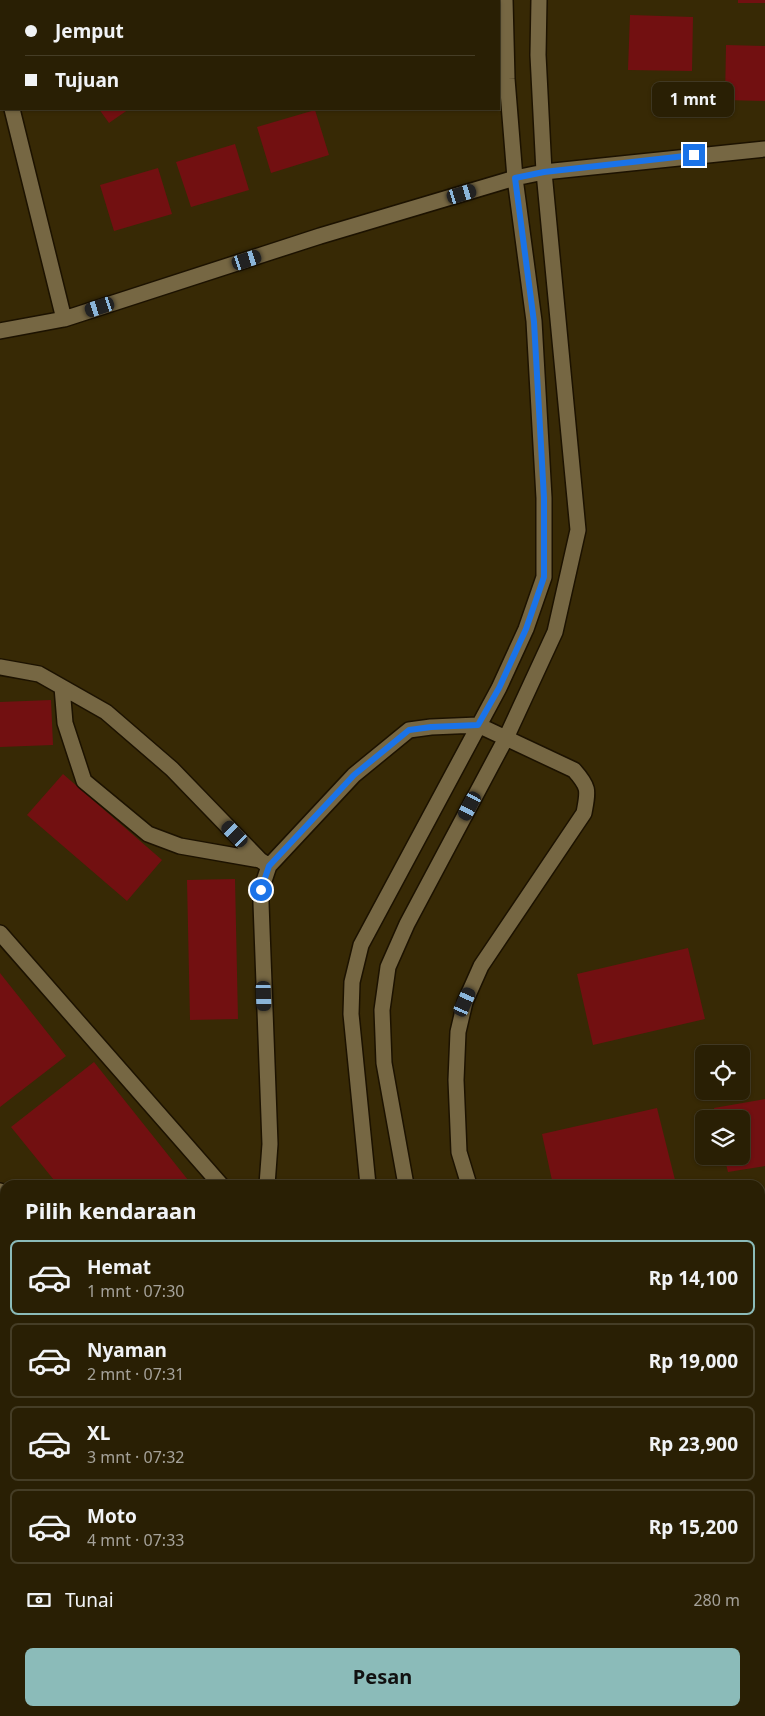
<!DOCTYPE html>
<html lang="id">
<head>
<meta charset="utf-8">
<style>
  body { margin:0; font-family:"Noto Sans",sans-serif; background:#352c13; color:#f1f3f6; height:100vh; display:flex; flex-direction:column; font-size:19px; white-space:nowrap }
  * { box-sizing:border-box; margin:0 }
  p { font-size:16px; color:#a5a29a }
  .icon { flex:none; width:28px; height:28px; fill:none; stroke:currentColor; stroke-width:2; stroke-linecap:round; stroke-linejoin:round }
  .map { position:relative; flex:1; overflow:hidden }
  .sheet { position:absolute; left:0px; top:1180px; width:765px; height:536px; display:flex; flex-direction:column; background:#291f04; border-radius:15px 15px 0 0; box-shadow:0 1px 4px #0004,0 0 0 1px #453d26 }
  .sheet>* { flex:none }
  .hud { position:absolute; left:0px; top:0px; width:500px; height:110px; box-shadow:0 1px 4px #0004,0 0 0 1px #453d26; display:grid; align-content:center; height:110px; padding:0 25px; background:#291f04 }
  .controls { position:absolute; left:695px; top:1045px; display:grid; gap:10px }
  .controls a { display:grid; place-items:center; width:55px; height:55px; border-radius:8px; background:#291f04; box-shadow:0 1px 4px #0004,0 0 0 1px #453d26; font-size:25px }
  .end { position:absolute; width:22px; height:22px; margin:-11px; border:6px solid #1a73e8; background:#fff; box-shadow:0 0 0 2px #fff }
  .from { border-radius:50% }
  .bubble { position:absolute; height:35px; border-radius:8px; background:#291f04; box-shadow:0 1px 4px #0004,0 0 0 1px #453d26; font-size:16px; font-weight:700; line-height:35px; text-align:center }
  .car { position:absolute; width:15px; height:30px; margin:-15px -8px; border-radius:6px; box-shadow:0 0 4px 1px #0007; background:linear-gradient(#222 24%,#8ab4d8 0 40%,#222 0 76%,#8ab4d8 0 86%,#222 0) }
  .hud b { display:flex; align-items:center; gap:18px; height:48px; font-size:19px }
  .hud b+b { border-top:1px solid #453d26 }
  .hud i { width:12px; height:12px; background:#f1f3f6 }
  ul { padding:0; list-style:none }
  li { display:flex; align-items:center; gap:15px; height:75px; margin:0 10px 8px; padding:0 15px; border:2px solid #453d26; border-radius:8px }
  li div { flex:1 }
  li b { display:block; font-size:19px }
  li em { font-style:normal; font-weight:700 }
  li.selected { border-color:#8bbbb9 }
  li>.icon { width:45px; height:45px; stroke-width:1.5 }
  h2 { padding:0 25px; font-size:22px; line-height:60px }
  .pay { display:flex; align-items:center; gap:12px; height:55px; padding:0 25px; font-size:19px }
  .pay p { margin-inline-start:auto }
  .button { display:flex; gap:10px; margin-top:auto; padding:10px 25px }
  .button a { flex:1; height:58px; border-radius:8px; background:#8bbbb9; color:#111; font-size:20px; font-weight:700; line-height:58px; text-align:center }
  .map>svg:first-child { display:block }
</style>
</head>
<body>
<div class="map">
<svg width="765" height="1716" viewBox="0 0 765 1716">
  <rect width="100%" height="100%" fill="#372905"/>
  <!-- building -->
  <path fill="#721011" d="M738 0H765V3H738Z
    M630 15 693 17 692 71 628 70Z
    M726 45 765 46V101L725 100Z
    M99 109H129L109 123Z
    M315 110 329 155 271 173 257 127Z
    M235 144 249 190 191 207 176 162Z
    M158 168 172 214 114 231 100 185Z
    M51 700 53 745 0 747V702Z
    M63 774 162 860 127 901 27 815Z
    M235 879 238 1019 190 1020 187 880Z
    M688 948 705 1019 593 1045 577 974Z
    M0 973 66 1056 0 1107Z
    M94 1062 192 1185H58L11 1127Z
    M765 1099V1166L728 1172 724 1156H741V1119H716L714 1108Z
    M657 1108 676 1184 553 1185 542 1134Z
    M0 1245 5 1251V1393L0 1397Z"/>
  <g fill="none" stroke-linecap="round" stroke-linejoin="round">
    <!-- street casing -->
    <g stroke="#1c1200" stroke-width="18">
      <path id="street" d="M114 1 115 0
        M0 87H1
        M12 109 64 319
        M0 331 64 319 320 236 515 178 544 172 765 149
        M0 667 39 674 106 712 172 769 260 860 269 866
        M62 687 65 723 84 781 148 834 180 846 260 860
        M0 933 221 1185
        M267 1185 270 1144 261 903V890L269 866 354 775 409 730 431 727 478 725 574 770C590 788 588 791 584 813L481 966 465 1002 458 1032 456 1080 459 1152 469 1185
        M368 1185 351 1014 352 982 361 945 499 688 526 629 544 577V498L534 321 515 178 507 79 505 0
        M406 1185 384 1063 382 1010 388 967 407 924 506 738 555 632 578 530 544 172 538 55 539 0
        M0 1191 5 1197
        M760 1221 765 1220
        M760 1299 765 1298
        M0 1449 5 1445
        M0 1522 5 1519"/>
    </g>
    <!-- street -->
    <use href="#street" stroke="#766743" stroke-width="15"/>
  </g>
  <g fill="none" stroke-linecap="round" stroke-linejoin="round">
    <!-- route -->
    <path stroke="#1a73e8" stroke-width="6" d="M261 890 269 866 354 775 409 730 431 727 478 725 499 688 526 629 544 577V498L534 322 515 178 544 172 694 155"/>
  </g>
</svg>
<div class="controls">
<a><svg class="icon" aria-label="locate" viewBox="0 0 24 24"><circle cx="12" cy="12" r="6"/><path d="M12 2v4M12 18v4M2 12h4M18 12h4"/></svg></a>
<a><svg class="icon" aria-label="layers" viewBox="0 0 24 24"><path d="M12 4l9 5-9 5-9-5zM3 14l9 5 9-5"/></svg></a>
</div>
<i class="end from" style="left:261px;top:890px"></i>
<i class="end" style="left:694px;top:155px"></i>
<div class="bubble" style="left:652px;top:82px;width:82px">1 mnt</div>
<i class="car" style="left:462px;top:194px;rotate:73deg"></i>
<i class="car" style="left:247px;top:260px;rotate:72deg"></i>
<i class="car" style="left:100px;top:307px;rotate:252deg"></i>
<i class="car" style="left:470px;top:806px;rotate:208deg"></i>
<i class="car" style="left:235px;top:834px;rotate:316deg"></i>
<i class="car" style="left:264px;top:996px;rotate:178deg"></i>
<i class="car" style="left:465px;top:1002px;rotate:24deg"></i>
<div class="hud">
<b><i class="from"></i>Jemput</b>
<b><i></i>Tujuan</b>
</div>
<section class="sheet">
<h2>Pilih kendaraan</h2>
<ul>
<li class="selected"><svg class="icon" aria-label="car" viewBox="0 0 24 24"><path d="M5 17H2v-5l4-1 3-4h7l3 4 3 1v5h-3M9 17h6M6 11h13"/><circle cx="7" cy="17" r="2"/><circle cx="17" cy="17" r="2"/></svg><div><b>Hemat</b><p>1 mnt · 07:30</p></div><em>Rp 14,100</em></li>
<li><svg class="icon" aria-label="car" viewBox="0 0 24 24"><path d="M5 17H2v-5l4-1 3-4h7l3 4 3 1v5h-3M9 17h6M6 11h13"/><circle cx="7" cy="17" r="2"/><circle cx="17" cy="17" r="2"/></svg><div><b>Nyaman</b><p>2 mnt · 07:31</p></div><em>Rp 19,000</em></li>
<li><svg class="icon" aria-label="car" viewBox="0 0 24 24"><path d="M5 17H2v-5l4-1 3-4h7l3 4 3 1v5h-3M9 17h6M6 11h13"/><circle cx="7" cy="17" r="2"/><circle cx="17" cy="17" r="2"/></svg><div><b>XL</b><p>3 mnt · 07:32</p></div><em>Rp 23,900</em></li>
<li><svg class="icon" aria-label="car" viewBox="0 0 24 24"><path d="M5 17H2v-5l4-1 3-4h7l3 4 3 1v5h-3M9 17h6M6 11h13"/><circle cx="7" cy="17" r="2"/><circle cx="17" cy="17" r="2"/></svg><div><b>Moto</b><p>4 mnt · 07:33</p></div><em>Rp 15,200</em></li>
</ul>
<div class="pay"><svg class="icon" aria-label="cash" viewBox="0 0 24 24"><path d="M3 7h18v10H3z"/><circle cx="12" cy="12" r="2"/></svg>Tunai<p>280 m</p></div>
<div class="button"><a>Pesan</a></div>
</section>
</div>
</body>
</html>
